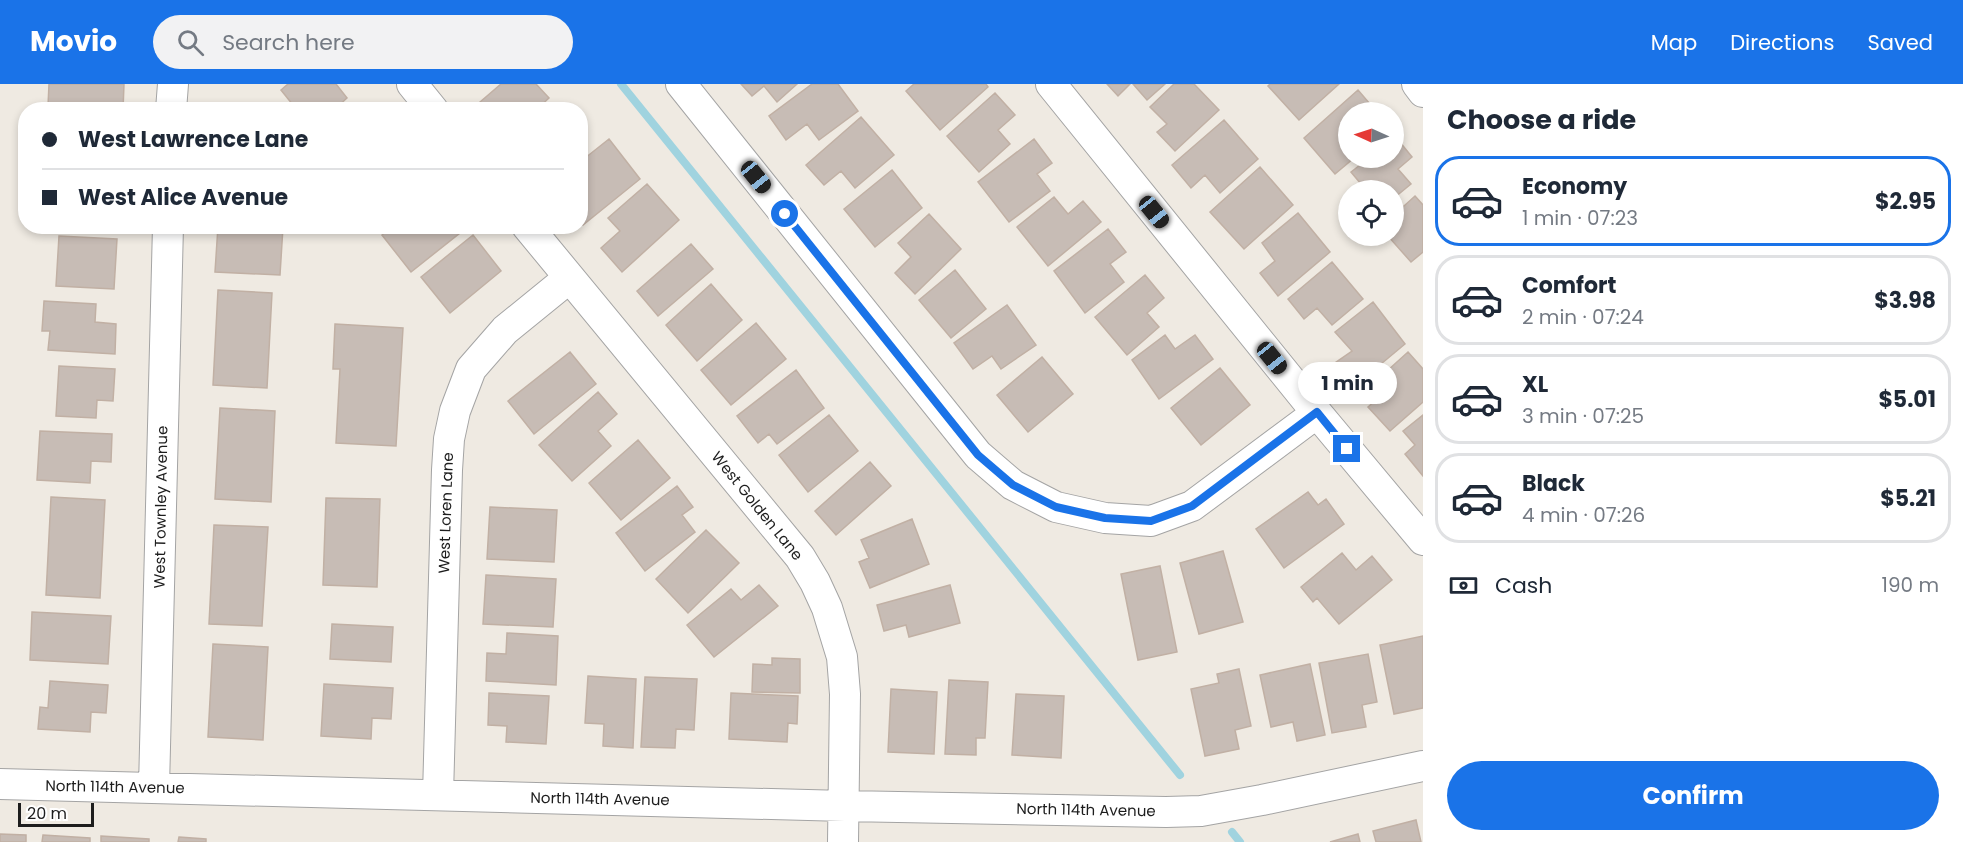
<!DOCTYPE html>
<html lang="en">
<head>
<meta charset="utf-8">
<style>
  body { margin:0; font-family:Poppins,sans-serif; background:#f2f2f3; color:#1f2937; height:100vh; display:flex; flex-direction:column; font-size:22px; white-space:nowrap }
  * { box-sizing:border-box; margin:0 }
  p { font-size:20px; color:#747a83 }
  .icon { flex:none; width:33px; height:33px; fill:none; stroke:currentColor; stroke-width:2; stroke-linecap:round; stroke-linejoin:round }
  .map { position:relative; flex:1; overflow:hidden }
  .side { display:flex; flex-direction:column; background:#fff; width:540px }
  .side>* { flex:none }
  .top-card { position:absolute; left:18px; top:18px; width:570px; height:132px; border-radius:24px; box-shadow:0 3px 9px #0003; display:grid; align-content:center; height:132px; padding:0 24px; background:#fff }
  .needle { width:39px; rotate:273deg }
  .tools { position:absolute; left:1338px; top:18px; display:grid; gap:12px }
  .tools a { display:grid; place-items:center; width:66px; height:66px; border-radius:50%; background:#fff; box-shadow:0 3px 9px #0003; font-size:30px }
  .scale { position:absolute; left:18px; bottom:15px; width:76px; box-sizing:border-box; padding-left:6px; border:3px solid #1d1d1d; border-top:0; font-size:16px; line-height:21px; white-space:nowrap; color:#1d1d1d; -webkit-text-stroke:4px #fff; paint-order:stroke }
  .end { position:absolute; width:27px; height:27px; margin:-14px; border:8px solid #1a73e8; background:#fff; box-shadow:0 0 0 3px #fff }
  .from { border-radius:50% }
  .bubble { position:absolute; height:42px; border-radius:21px; background:#fff; box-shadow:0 3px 9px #0003; font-size:20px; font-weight:700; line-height:42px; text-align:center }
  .car { position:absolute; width:18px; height:36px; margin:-18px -9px; border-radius:8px; box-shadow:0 0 4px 2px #0007; background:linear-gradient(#222 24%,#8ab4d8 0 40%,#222 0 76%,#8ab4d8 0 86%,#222 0) }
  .top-card b { display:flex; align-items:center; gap:21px; height:57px; font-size:22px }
  .top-card b+b { border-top:2px solid #e0e1e3 }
  .top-card i { width:15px; height:15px; background:#1f2937 }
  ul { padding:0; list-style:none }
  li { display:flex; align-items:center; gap:18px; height:90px; margin:0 12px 9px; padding:0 12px; border:3px solid #e0e1e3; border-radius:24px }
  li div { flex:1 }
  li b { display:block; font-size:22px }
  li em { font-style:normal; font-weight:700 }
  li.on { border-color:#1a73e8 }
  li>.icon { width:54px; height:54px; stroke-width:1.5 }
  h2 { padding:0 24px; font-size:27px; line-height:72px }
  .pay { display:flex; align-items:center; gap:15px; height:66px; padding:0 24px; font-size:22px }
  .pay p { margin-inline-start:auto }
  .action { display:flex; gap:12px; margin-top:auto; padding:12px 24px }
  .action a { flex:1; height:69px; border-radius:36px; background:#1a73e8; color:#fff; font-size:24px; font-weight:700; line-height:69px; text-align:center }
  header { display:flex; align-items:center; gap:36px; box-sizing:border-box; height:84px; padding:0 30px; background:#1a73e8; color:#fff }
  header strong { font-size:28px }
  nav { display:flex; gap:33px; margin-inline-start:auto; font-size:21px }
  .search { width:420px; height:54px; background:#f2f2f3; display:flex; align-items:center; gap:15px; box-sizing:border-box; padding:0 21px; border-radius:33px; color:#747a83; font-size:22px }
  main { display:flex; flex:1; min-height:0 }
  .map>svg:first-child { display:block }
</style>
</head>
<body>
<header>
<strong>Movio</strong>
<div class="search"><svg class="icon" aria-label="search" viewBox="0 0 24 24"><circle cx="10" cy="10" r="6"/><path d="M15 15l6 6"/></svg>Search here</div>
<nav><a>Map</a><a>Directions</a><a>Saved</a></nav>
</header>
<main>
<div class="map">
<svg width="1423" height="758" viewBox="0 0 1423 758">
  <rect width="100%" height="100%" fill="#efeae2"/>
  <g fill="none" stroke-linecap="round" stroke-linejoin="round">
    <!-- stream -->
    <path stroke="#a0d3df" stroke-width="8" d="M621 0 1180 691
      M1232 748 1240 758"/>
  </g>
  <!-- building -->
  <path fill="#c7bcb5" stroke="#c1b0a4" stroke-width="1.5" d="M49 0H124L123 26 48 22Z
    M288 0H336L347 14 334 26H297L281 6Z
    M501 0H536L549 14 536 26H487L480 18Z
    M741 0H797L777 18 764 2 752 12Z
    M812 0H838L858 27 819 56 807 40 786 56 769 32Z
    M914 0H986L988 3 940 46 906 7Z
    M1107 0H1130L1118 12Z
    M1133 0H1165L1147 16Z
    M1174 0H1194L1219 26 1175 67 1157 48 1167 40 1150 23Z
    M1270 0H1339L1299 36 1268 2Z
    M1358 6 1376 27 1348 28V74H1354L1335 90 1304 54Z
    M995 9 1015 31 998 46 1010 60 979 88 947 52Z
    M861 33 894 71 855 104 841 87 824 101 806 81Z
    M1224 36 1258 75 1220 109 1205 91 1191 104 1172 81Z
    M1395 52 1412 73 1398 85 1411 100 1394 114V106H1366L1351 88 1369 74H1394Z
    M609 55 640 95 583 141 580 138V78Z
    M1034 55 1052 79 1037 90 1050 107 1009 138 978 98Z
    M1260 83 1293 121 1244 165 1210 128Z
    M892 86 922 124 875 163 844 125Z
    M647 100 679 136 622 188 601 164 620 147 608 134Z
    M1415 112 1423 121V168L1411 178 1388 152H1394V131Z
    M1054 113 1068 130 1083 117 1101 138 1048 182 1017 143Z
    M1298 129 1330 168 1278 212 1260 189 1275 177 1262 159Z
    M929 130 961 165 915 210 895 189 911 173 898 159Z
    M218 142H288L283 143 280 191 215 188Z
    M392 142H463L465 145 411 188 382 151Z
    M1108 145 1126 168 1110 180 1124 198 1085 229 1054 187Z
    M473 151 501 187 450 229 421 193Z
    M59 152 117 155 114 205 56 202Z
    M691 160 713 185 658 232 637 207Z
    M1332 178 1363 215 1332 241 1317 224 1304 235 1288 215Z
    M955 186 986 225 951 254 919 216Z
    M1145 191 1164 214 1147 229 1159 243 1127 271 1095 233Z
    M711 200 742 236 697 277 666 241Z
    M218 206 272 209 267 304 213 301Z
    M44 217 96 220 95 238 116 240 115 270 48 266 50 247H42Z
    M1373 218 1405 260 1351 305 1332 281 1352 267 1335 248Z
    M1007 221 1036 261 1001 285 992 272 973 285 954 259Z
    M756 239 786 275 731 321 701 286Z
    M335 240 403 244 396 362 336 359 340 285H333Z
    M1165 251 1175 265 1195 251 1213 275 1159 315 1132 276Z
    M570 268 596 300 534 350 508 317Z
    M1408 268 1423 285V318L1390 347 1368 323 1386 307 1377 296Z
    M1042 273 1073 310 1028 348 997 311Z
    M59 282 115 285 113 317 97 316 96 334 56 332Z
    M1220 284 1250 321 1201 361 1171 324Z
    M796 286 824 324 777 360 769 350 758 359 737 332Z
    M598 308 617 330 598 347 611 362 572 397 539 361Z
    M220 324 275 327 271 418 215 415Z
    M829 331 858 367 808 408 779 371Z
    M1423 331V392L1405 370 1415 361 1403 347Z
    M40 347 112 350 111 378 91 377 90 399 37 396Z
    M638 356 670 394 621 436 589 399Z
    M870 378 891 402 836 451 815 427Z
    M677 402 693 423 682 431 695 448 645 487 616 449Z
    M1308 408 1318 421 1326 415 1344 440 1284 484 1256 445Z
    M51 413 105 416 100 514 46 511Z
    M326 414 380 415 377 503 323 501Z
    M490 423 557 426 554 478 487 475Z
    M912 435 929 480 870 504 859 478 869 474 861 456Z
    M214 441 268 443 262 542 209 540Z
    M706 446 739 479 688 529 656 495Z
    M1223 467 1243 538 1199 550 1180 479Z
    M1342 469 1356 486 1372 472 1392 496 1339 540 1317 514 1313 518 1301 503Z
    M1160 482 1177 568 1138 576 1121 490Z
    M486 491 556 495 553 543 483 540Z
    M759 501 778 522 714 573 687 541 731 505 741 516Z
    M950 501 960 539 909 553 906 541 884 547 877 521Z
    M32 528 111 532 108 580 30 576Z
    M332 540 393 543 391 578 330 575Z
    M507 549 558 552 556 601 486 597 487 569 506 570Z
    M1423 552V624L1394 630 1380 561Z
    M213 560 268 563 263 656 208 653Z
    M1368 570 1377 618 1362 621 1366 643 1332 649 1319 579Z
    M772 574 800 575V609L752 608 753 580 772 581Z
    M1310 580 1325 651 1297 657 1293 638 1271 643 1260 591Z
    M1239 585 1251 642 1235 646 1239 665 1205 672 1191 605 1219 599 1217 590Z
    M588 592 636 595 633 664 603 662 604 640 585 639Z
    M645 593 697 595 694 646 676 645 675 664 641 663Z
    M949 596 988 598 985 654H976V671L945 670Z
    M50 597 108 601 106 629 91 628 90 648 38 645 40 623 48 624Z
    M324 600 393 604 391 635 372 634 371 655 321 652Z
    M891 605 937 608 934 670 888 668Z
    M489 609 549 612 546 660 506 658 507 642 488 641Z
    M731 609 798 612 797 640 788 639 787 658 729 655Z
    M1016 610 1064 612 1061 674 1012 671Z
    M1416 736 1421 758H1376L1373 747Z
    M0 750 26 751V758H0Z
    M1358 750 1360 758H1330Z
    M43 751 90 754V758H42Z
    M101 752 149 755V758H101Z
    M179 753 206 755V758H178Z"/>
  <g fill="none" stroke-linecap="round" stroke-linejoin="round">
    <!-- minor casing -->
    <g stroke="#a4a4a4" stroke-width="32">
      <path id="minor" d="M412 0 433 26
        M681 0 978 371 1013 401 1056 423 1105 434 1151 437 1192 422 1317 329
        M1051 0 1317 329 1423 456
        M1417 0 1423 8
        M171 26 173 0
        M527 142 800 473 815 498 827 524 842 573 845 610 843 758
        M0 700 845 722 1166 728 1201 727 1262 716 1423 682
        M154 703 168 142
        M438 711 447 386 449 355 455 327 471 285 505 246 569 194"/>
    </g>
    <!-- minor -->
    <use href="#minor" stroke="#fff" stroke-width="30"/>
  </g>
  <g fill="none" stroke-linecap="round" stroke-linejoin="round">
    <!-- route -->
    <path stroke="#1a73e8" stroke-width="8" d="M785 130 978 371 1013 401 1056 423 1105 434 1151 437 1192 422 1317 328 1347 365"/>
  </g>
  <g text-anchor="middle" stroke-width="4.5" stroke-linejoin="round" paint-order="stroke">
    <!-- street labels -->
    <g font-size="15" fill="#1d1d1d" stroke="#fff">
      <text transform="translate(757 422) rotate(51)" y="5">West Golden Lane</text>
      <text transform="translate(161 423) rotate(-89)" y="5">West Townley Avenue</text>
      <text transform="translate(446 429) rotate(-88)" y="5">West Loren Lane</text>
      <text transform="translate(115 703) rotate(1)" y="5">North 114th Avenue</text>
      <text transform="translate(600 715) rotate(1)" y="5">North 114th Avenue</text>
      <text transform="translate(1086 726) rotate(1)" y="5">North 114th Avenue</text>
    </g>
  </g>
</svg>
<div class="tools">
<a><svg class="needle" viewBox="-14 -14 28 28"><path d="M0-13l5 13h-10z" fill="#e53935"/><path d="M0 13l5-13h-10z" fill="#747a83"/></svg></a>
<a><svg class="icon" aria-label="locate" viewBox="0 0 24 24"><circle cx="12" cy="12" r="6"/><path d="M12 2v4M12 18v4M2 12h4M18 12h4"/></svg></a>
</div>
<div class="scale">20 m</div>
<i class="end from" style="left:785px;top:130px"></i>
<i class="end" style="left:1347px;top:365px"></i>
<div class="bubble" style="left:1298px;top:278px;width:99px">1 min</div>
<i class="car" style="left:756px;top:93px;rotate:141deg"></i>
<i class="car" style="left:1154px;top:128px;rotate:141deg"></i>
<i class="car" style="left:1272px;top:274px;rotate:141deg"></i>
<div class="top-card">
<b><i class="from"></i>West Lawrence Lane</b>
<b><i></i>West Alice Avenue</b>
</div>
</div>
<section class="side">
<h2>Choose a ride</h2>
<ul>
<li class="on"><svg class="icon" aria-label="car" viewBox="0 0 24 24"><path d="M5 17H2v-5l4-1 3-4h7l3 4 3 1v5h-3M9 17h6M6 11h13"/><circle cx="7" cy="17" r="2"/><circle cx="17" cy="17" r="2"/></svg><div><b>Economy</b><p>1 min · 07:23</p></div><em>$2.95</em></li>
<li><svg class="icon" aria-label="car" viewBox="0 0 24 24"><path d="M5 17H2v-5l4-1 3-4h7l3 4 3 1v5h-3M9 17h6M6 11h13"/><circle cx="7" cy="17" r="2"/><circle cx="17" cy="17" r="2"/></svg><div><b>Comfort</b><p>2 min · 07:24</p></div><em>$3.98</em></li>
<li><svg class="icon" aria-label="car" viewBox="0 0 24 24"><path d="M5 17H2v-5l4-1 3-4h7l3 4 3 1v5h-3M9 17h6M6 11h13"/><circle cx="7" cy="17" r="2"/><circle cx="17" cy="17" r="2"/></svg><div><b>XL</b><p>3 min · 07:25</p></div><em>$5.01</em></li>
<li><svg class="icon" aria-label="car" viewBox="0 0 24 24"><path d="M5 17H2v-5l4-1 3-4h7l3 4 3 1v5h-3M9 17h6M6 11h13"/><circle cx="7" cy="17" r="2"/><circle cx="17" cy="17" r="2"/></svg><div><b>Black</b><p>4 min · 07:26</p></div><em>$5.21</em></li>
</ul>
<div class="pay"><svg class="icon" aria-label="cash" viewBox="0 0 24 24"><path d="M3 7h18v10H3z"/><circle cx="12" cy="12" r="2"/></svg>Cash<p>190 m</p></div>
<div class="action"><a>Confirm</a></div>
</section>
</main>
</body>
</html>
